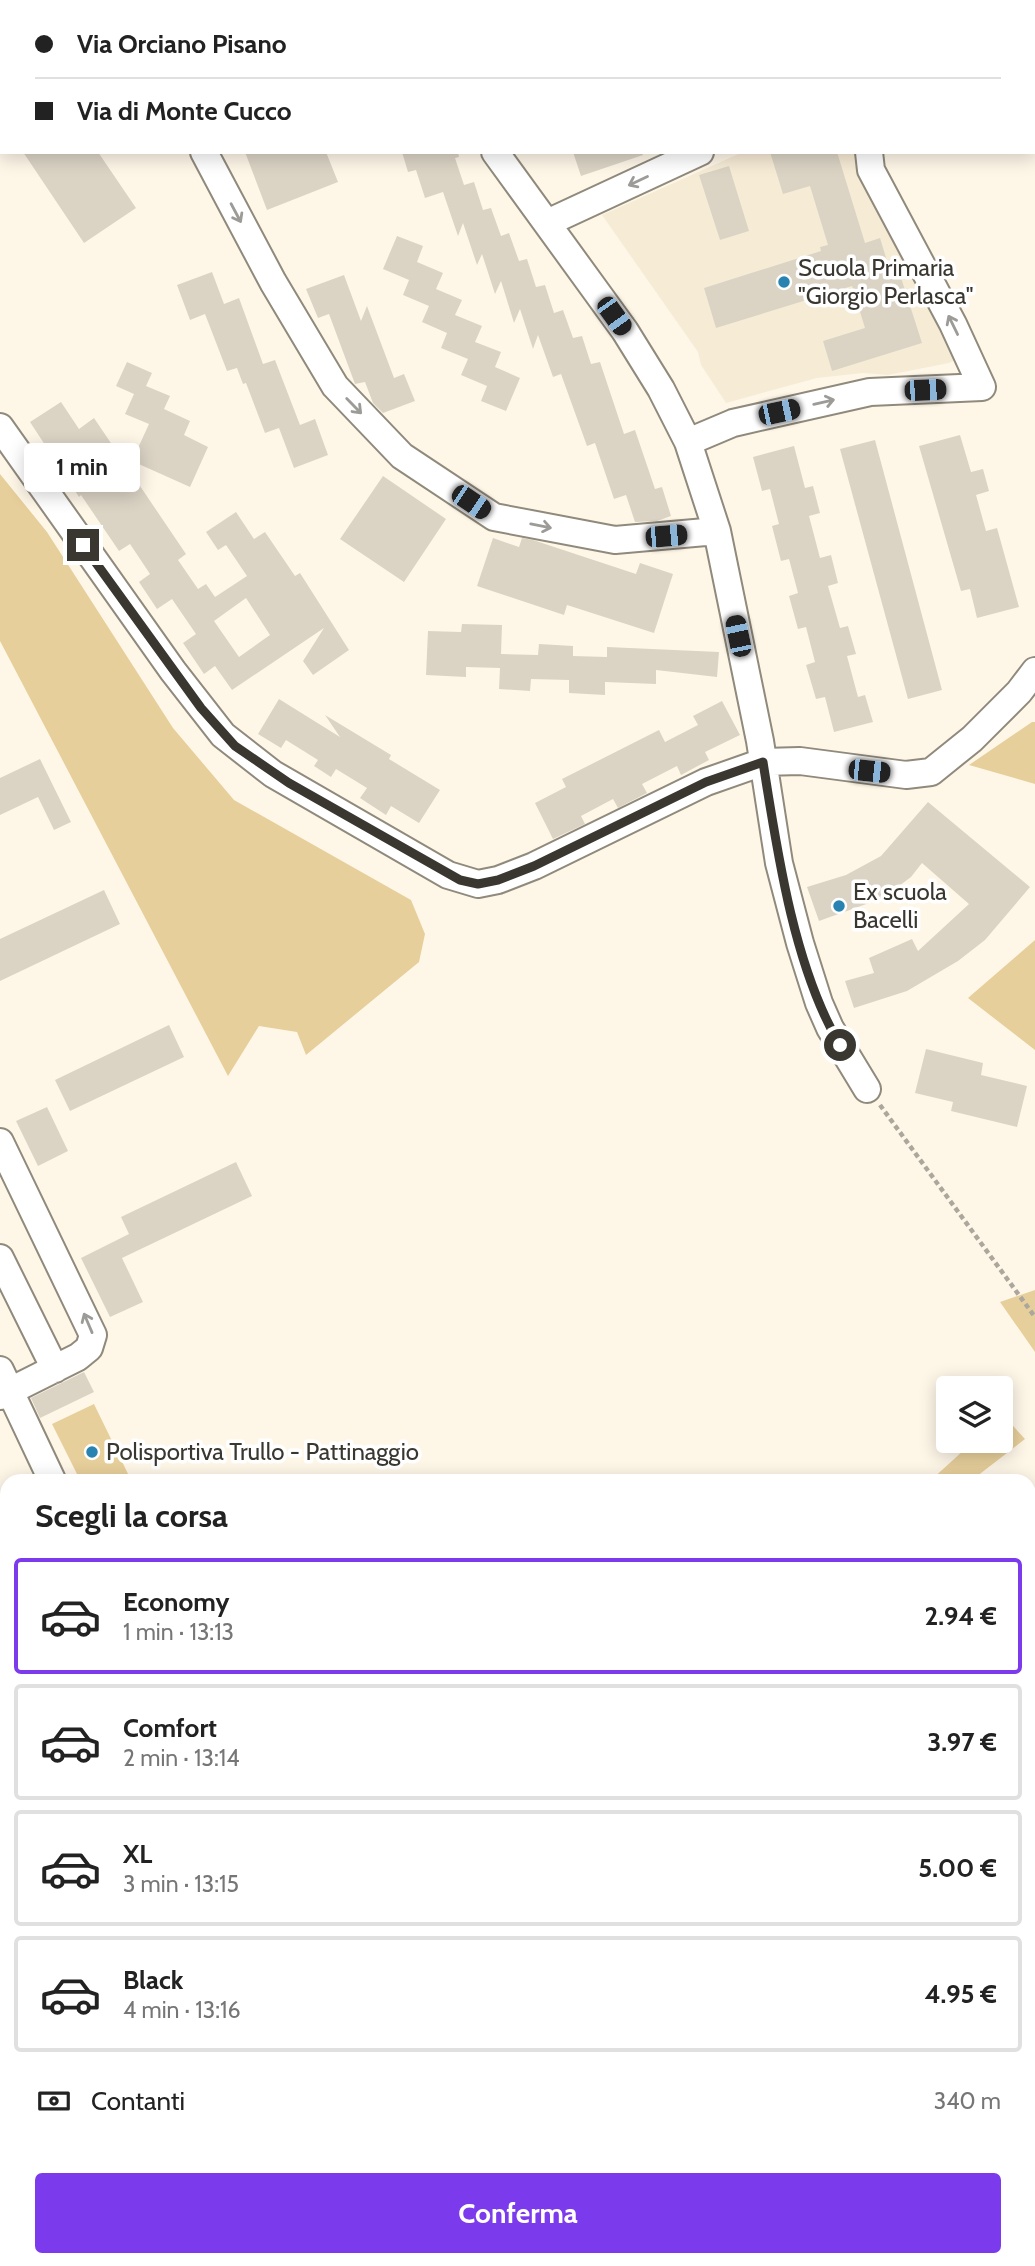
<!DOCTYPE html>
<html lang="it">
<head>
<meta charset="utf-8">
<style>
  body { margin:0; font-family:Cabin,sans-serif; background:#f2f2f2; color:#222; height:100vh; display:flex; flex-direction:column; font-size:26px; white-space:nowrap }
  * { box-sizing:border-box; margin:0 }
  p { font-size:23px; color:#767676 }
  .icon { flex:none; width:38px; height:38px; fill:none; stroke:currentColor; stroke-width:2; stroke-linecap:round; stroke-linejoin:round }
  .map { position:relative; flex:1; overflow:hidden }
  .sheet { position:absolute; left:0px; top:1474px; width:1036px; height:793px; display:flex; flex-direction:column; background:#fff; border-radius:21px 21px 0 0; box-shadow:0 4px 18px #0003 }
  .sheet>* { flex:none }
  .guide { position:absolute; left:0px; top:0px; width:1036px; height:154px; box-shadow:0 4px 18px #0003; display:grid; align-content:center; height:154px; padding:0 35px; background:#fff }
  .buttons { position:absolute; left:936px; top:1376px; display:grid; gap:14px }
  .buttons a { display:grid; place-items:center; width:77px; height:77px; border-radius:7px; background:#fff; box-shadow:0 4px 18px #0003; font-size:35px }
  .end { position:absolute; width:32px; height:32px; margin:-16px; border:9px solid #3a3731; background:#fff; box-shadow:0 0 0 4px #fff }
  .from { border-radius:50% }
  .bubble { position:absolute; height:49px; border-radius:7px; background:#fff; box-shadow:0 4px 18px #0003; font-size:23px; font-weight:800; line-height:49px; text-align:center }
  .car { position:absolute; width:21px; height:42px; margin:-21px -10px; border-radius:9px; box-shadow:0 0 5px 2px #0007; background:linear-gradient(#222 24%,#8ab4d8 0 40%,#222 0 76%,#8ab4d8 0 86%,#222 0) }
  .guide b { display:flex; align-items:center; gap:24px; height:66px; font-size:26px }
  .guide b+b { border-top:2px solid #e0e0e0 }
  .guide i { width:18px; height:18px; background:#222 }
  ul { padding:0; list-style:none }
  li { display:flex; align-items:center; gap:21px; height:116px; margin:0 14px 10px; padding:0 21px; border:4px solid #e0e0e0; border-radius:7px }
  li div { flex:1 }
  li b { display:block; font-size:26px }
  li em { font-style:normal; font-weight:800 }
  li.on { border-color:#7c3aed }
  li>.icon { width:63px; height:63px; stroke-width:1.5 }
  h2 { padding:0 35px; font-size:32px; line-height:84px }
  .pay { display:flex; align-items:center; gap:18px; height:77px; padding:0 35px; font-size:26px }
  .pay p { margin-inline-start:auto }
  .cta { display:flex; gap:14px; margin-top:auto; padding:14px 35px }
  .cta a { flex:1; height:80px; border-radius:7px; background:#7c3aed; color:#fff; font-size:28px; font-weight:800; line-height:80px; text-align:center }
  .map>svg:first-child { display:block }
</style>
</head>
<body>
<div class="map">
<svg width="1035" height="2266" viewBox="0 0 1035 2266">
  <rect width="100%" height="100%" fill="#fef7e8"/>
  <!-- built -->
  <path fill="#f6ebd5" d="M743 152H859L956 355 955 360 949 363 888 375 863 373 817 378 726 403 701 365 698 352 602 215Z"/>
  <!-- green -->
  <path fill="#e7cf9b" d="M0 474 47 532 173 728 234 800 411 900 425 934 419 962 306 1055 297 1032 259 1026 228 1076 0 641Z
    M1032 722H1035V784L969 765Z
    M1035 940V1050L968 998Z
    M1035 1290V1352L1000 1302Z
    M94 1404 131 1480H80L52 1424Z
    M1003 1415 1025 1439 972 1480H931L975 1440H1001Z
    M182 2259H284L285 2266H184Z"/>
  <!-- building -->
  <path fill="#dbd4c5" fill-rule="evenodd" d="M23 152H98L136 208 84 243Z
    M245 152H326L338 182 267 210Z
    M402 152H458L459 157 455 158 464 185 474 182 483 210 491 208 501 236 509 233 519 261 527 259 536 287 545 285 554 313 563 310 573 338 582 336 591 364 600 362 624 434 635 430 655 489 662 487 671 516 657 521 635 522 626 495 614 499 595 443 587 446 561 374 553 377 538 335 533 349 520 309 514 323 501 281 495 294 482 254 477 265 463 223 458 236 443 192 425 198 416 170 408 172Z
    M573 152H642L643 155 581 176Z
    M770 152H837L865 243 880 238 888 264 896 262 922 343 832 371 823 341 865 328 852 286 716 328 704 288 821 251 820 247 828 245 810 186 783 194Z
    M729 166 749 231 720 240 699 175Z
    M397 236 423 246 417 262 443 273 436 289 462 300 455 315 482 326 475 342 501 352 495 367 520 378 506 411 481 401 487 386 461 375 468 359 441 348 447 333 422 322 429 306 403 295 409 280 383 269Z
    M212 272 224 304 239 298 263 364 275 360 300 425 315 419 328 455 294 468 279 428 265 433 246 383 243 384 237 368 227 371 205 314 190 320 177 285Z
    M344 275 361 321 367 306 394 378 404 374 415 401 383 413 373 403 365 382 355 384 329 314 318 318 306 289Z
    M127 362 152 373 146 386 170 396 164 409 190 421 184 435 208 447 190 487 132 461 149 424 125 414 134 394 116 386Z
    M61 402 79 429 94 418 186 554 178 560 198 589 206 584 215 597 247 576 226 545 218 550 206 532 236 512 254 539 265 532 295 576 300 573 349 650 313 675 303 661 324 628 232 690 215 666 204 674 183 643 196 634 172 599 157 609 139 582 150 574 130 544 119 551 81 495 79 497 30 422ZM246 598 270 635 239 657 214 621Z
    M960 435 971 472 983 469 989 491 976 495 986 531 997 528 1019 607 977 618 970 589 961 591 919 446Z
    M875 440 942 690 908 699 840 449Z
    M794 446 805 488 813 486 820 513 809 516 820 558 831 555 838 583 828 586 840 628 848 626 856 654 847 656 858 697 865 695 873 722 834 732 825 697 816 699 806 665 815 662 806 627 798 629 789 596 798 593 789 559 781 561 772 526 779 524 770 489 762 491 753 457Z
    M383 476 446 519 404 582 340 539Z
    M493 538 519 547 522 538 533 540 636 574 640 563 673 574 654 633 567 605 564 615 477 586Z
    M462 624 502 625 501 654 538 655 539 644 573 646V656L607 657V647L719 652 717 677 656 670V684L605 682V695L569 693V680L531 679 530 691 499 689 500 668 466 667V677L426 675 428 631 461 632Z
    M279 699 340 737 325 715 391 755 389 759 440 790 419 823 391 806 386 815 360 798 367 788 336 769 331 777 314 766 318 760 286 740 281 748 258 734Z
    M722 701 740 735 705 752 709 760 681 775 677 766 642 784 647 793 618 808 613 799 581 816 585 824 553 839 535 803 566 787 562 779 659 730 665 742 698 725 693 716Z
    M40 759 71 822 54 830 38 797 0 815V778Z
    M928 802 1030 887 985 940 958 961 907 991 854 1008 845 981 874 973 869 958 912 939 918 951 969 904 922 863 911 877 883 898 819 921 807 887 846 875 881 856Z
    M104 890 120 924 0 981V939Z
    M169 1025 184 1057 70 1111 55 1080Z
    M926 1049 983 1063 981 1075 1027 1086 1017 1127 951 1111 953 1102 915 1093Z
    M47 1107 68 1151 38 1166 16 1121Z
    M236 1162 252 1196 122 1258 143 1302 110 1317 81 1258 129 1234 121 1217Z
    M84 1372 94 1392 40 1418 31 1398Z"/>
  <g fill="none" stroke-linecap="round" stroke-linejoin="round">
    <!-- minor casing -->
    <g stroke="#908a7c" stroke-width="30">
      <path id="minor" d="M102 0 103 2
        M411 0V2
        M575 0 576 2
        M863 2V0
        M1034 10 1035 12
        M204 152 273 282 335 386 402 456 494 517 615 540 717 531
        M495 152 625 331 661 389 688 442 717 531 760 741 779 863 800 943 819 1003 830 1028 867 1089
        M547 223 700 152
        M0 427 173 671 223 735 273 774 448 875 478 884 498 880 534 866 706 782 763 762 800 761 906 775 931 772 972 739 1019 692 1035 671
        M688 442 733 423 870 392 982 387 953 324 871 170 869 152
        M0 1142 93 1335 89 1348 78 1357 0 1396
        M0 1258 55 1369
        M0 1370 52 1480"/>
    </g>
    <!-- path -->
    <path stroke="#aca79c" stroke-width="4.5" stroke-dasharray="5 3.5" stroke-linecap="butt" d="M880 1105 1035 1317"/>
    <!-- minor -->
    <use href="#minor" stroke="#fff" stroke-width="26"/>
  </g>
  <!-- one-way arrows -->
  <defs><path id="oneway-shaft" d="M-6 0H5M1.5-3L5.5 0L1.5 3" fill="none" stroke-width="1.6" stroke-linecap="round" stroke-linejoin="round" transform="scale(1.75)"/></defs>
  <g stroke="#9c9b98">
    <use href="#oneway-shaft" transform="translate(638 181) rotate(155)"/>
    <use href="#oneway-shaft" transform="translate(236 213) rotate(62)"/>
    <use href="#oneway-shaft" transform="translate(953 325) rotate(-116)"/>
    <use href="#oneway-shaft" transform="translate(824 402) rotate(-13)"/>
    <use href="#oneway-shaft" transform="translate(354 406) rotate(46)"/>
    <use href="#oneway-shaft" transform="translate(541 526) rotate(11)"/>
    <use href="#oneway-shaft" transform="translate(88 1323) rotate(-113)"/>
  </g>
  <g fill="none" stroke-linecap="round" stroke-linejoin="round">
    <!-- route -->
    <path stroke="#3a3731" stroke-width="9" d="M83 545 201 708 235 746 289 783 460 880 478 884 498 880 534 866 706 782 763 762C777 851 794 968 840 1045"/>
  </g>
  <!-- markers -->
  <g fill="#2983b1" stroke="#fff" stroke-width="2.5">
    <circle cx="784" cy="282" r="7"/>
    <circle cx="839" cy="906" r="7"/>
    <circle cx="92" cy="1452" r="7"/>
  </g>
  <g text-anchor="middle" stroke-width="7" stroke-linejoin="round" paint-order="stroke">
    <!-- poi labels -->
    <g font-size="24" fill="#3a3731" stroke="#fff" text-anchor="start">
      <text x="798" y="276">Scuola Primaria<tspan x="798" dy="28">"Giorgio Perlasca"</tspan></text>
      <text x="853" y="900">Ex scuola<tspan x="853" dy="28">Bacelli</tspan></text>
      <text x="106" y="1460">Polisportiva Trullo - Pattinaggio</text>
    </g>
  </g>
</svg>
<div class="buttons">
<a><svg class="icon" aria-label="layers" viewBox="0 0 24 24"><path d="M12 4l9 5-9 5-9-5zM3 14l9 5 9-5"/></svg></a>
</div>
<i class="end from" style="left:840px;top:1045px"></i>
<i class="end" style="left:83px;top:545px"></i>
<div class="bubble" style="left:24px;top:443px;width:116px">1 min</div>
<i class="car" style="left:614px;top:316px;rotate:144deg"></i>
<i class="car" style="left:925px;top:390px;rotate:88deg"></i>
<i class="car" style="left:779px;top:412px;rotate:78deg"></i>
<i class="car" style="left:471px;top:502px;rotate:124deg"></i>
<i class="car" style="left:666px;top:536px;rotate:85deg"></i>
<i class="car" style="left:738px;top:636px;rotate:348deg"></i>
<i class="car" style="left:869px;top:771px;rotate:96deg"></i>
<div class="guide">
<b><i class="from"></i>Via Orciano Pisano</b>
<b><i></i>Via di Monte Cucco</b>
</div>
<section class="sheet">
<h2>Scegli la corsa</h2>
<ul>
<li class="on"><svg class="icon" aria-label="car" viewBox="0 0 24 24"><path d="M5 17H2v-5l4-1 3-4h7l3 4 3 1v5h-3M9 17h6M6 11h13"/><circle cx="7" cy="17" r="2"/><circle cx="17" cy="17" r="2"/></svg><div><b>Economy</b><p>1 min · 13:13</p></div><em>2.94 €</em></li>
<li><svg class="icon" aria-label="car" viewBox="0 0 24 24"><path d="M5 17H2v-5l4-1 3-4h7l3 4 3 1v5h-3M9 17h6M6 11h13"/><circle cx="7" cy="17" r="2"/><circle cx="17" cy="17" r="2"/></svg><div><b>Comfort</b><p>2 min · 13:14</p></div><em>3.97 €</em></li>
<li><svg class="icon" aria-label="car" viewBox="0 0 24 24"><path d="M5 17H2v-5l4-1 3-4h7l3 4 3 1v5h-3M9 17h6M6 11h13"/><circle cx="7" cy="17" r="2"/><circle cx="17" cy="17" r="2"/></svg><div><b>XL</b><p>3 min · 13:15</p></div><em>5.00 €</em></li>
<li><svg class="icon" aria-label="car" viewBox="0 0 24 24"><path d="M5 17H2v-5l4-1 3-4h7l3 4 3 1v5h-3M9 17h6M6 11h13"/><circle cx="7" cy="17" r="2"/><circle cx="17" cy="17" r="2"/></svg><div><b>Black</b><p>4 min · 13:16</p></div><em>4.95 €</em></li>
</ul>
<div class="pay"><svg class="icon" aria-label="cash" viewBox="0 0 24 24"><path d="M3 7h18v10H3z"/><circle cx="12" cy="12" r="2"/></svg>Contanti<p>340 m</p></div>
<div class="cta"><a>Conferma</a></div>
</section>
</div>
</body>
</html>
